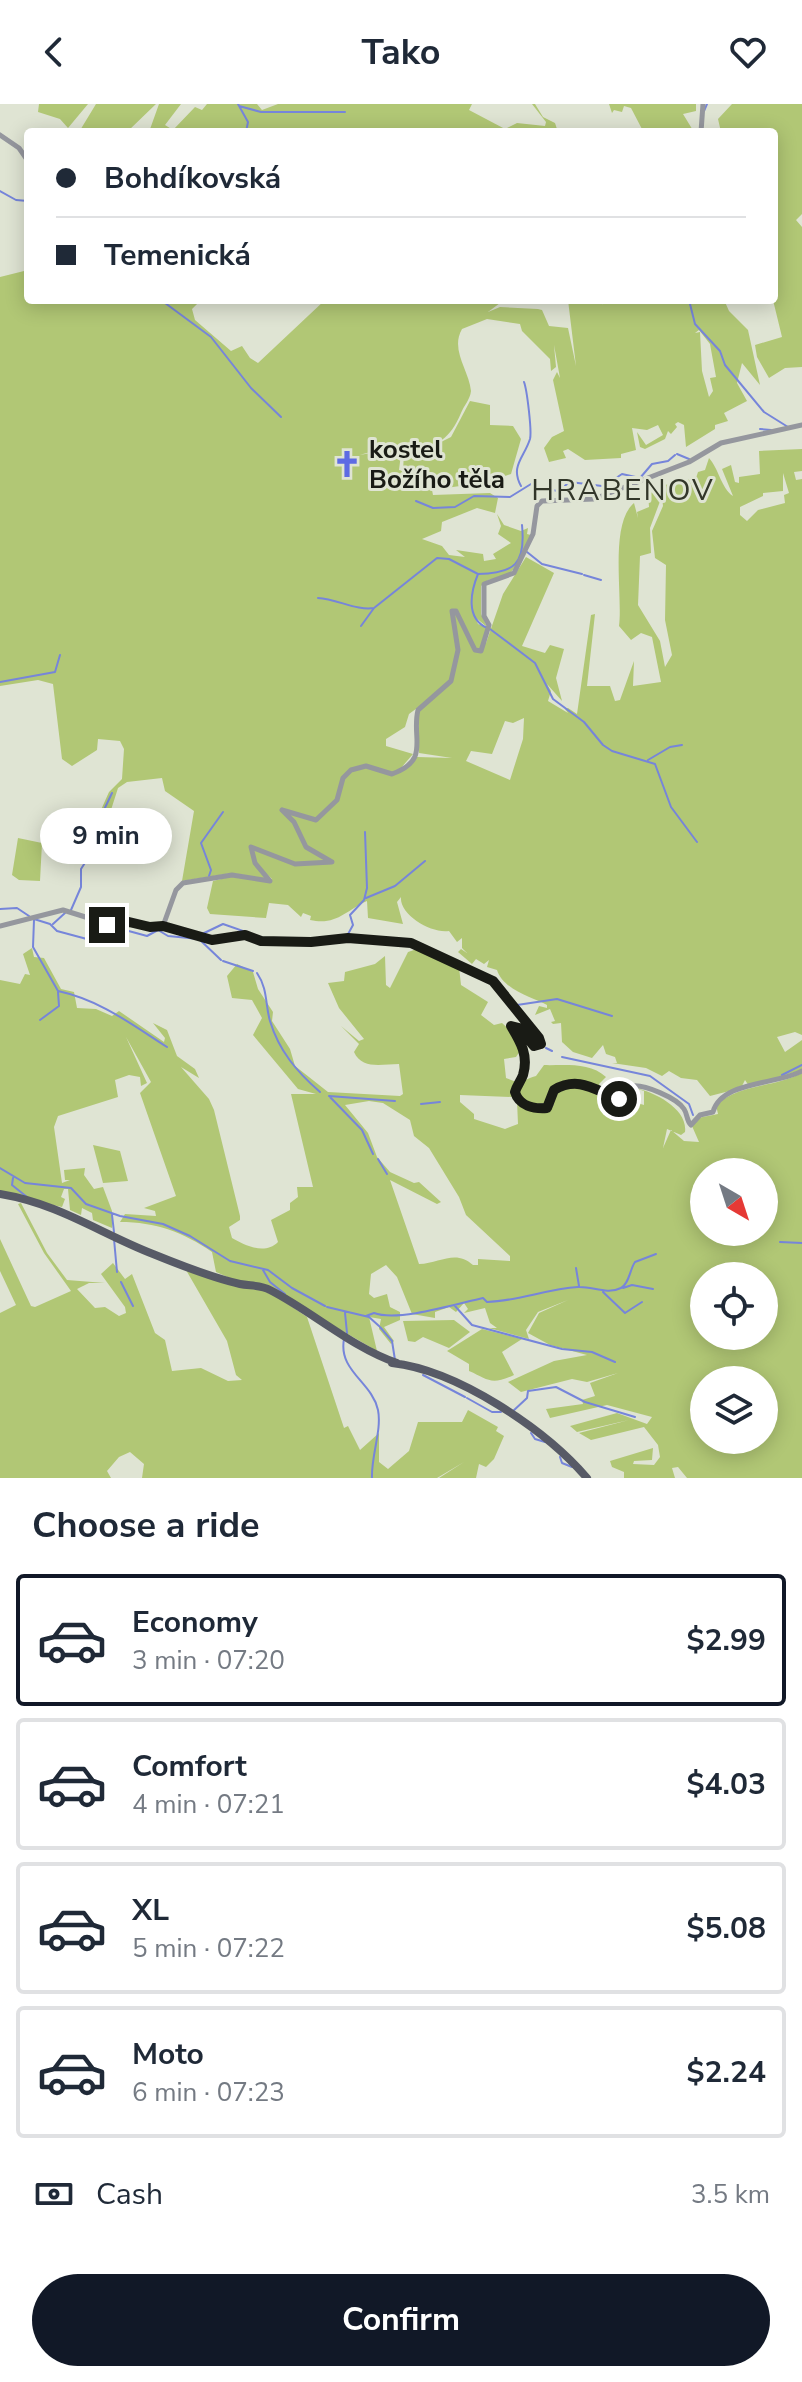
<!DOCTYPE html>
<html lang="en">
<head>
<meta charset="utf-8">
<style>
  body { margin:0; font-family:"Nunito Sans",sans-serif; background:#f6f6f7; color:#1f2937; height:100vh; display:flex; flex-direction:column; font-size:30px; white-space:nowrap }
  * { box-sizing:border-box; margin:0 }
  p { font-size:26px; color:#747a83 }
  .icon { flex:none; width:44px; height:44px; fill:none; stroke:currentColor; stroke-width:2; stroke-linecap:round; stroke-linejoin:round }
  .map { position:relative; height:1374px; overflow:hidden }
  .sheet { display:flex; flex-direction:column; background:#fff; flex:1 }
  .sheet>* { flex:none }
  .hud { position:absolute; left:24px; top:24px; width:754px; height:176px; border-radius:8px; box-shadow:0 4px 20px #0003; display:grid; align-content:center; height:176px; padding:0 32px; background:#fff }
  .needle { width:52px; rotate:141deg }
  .buttons { position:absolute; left:690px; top:1054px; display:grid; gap:16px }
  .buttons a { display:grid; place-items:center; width:88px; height:88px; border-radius:50%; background:#fff; box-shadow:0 4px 20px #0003; font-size:40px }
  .end { position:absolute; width:36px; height:36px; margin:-18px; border:10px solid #191b15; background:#fff; box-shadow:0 0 0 4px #fff }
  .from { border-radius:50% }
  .bubble { position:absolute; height:56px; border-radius:28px; background:#fff; box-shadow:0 4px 20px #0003; font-size:26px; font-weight:700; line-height:56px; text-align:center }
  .hud b { display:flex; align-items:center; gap:28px; height:76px; font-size:30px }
  .hud b+b { border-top:2px solid #e0e1e3 }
  .hud i { width:20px; height:20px; background:#1f2937 }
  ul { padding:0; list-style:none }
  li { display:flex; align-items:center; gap:24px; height:132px; margin:0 16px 12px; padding:0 16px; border:4px solid #e0e1e3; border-radius:8px }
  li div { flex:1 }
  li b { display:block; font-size:30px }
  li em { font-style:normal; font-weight:700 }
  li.active { border-color:#111827 }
  li>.icon { width:72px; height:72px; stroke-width:1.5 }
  h2 { padding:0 32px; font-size:36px; line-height:96px }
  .pay { display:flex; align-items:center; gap:20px; height:88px; padding:0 32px; font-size:30px }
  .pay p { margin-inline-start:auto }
  .button { display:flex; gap:16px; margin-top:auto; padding:16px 32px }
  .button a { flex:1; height:92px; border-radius:48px; background:#111827; color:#fff; font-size:32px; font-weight:700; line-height:92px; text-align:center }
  header { display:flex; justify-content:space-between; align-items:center; height:104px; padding:0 32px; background:#fff; font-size:36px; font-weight:700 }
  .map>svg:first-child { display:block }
</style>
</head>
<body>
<header><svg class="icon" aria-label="back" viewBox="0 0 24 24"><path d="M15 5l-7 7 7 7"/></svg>Tako<svg class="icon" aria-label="heart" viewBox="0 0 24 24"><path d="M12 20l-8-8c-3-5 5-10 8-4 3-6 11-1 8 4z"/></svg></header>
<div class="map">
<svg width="802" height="1374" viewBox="0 0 802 1374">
  <rect width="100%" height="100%" fill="#dfe4d3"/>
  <!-- green -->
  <path fill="#b1c775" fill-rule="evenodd" d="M39 0H88L68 24 60 15 38 8Z
    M96 0H156L128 27 79 28Z
    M159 0H181L165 21 173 26 195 3 202 6 207 0H257L262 6 278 0H472L469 6 505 25 517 19 545 22 546 18 532 0H535L543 13 555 19 558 28H149Z
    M609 0H696V7L683 10 694 28 643 27 631 4 624 2 622 8 614 6 612 9Z
    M732 0H802V110L796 116 802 123V263L785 264 769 274 757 253 755 241 782 233 773 196 774 28H721L718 15Z
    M28 166V196H201L192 205 195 216 231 247 242 242 250 254 258 259 325 196H504L488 208 500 203 538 205 542 206 549 222 568 224 576 262 568 196H602V201L603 196H641L652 200V196L725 198 729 207 748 226 760 281 742 259 737 279 747 297 724 309 728 317 715 321V325L686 343 684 321 678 318 675 320 677 323 671 330 668 327 665 335 645 345 640 343 637 328 646 341 663 331 658 321 647 326 632 324 636 346 621 350V354L585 356 568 345 563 347 566 354 549 358 544 344 552 333 564 327 553 276 557 268 560 274 554 241 556 263 551 267 550 255 522 227 520 220 487 215 462 225C450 246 469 266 471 287 470 296 464 301 461 309 439 362 404 336 360 351L396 344 401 350 399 366 403 367 404 348 429 344 451 333 470 297 490 301V321L513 322 521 335 511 370 488 378 432 386 433 391 490 389 498 394 495 409 477 404 442 418 441 427 422 435 442 442 449 451 465 453 456 446 483 450 484 457 496 455 493 450 511 439 498 430 501 422 497 410 504 421 521 427 528 424 527 430 531 431 523 453 508 472 488 476 481 482V510L487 523 475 513 478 520 487 524 486 539 503 490 526 453 554 469 522 542 545 549 550 541 564 545 556 574 562 597 547 580 551 587 548 597 568 609 565 605 568 604 577 610 591 511 595 510 587 582H610L615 597 620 596 634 557 633 582 661 578 652 533 641 529 631 536 619 522C623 493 609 420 634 399L638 414 637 408 649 403 648 388 658 389 665 381 696 374 698 368 705 366 709 354C719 365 721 384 733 392L722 365 731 361 735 378 739 379V373L760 370 759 347 802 345V367L794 368 796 376 802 375V931L795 928 777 933 785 948 802 936V966L749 982 745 976 741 984 710 992 697 976 681 974 669 967 662 972 646 964 612 959H617L615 953 606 950 603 941 592 954 573 948 562 938 561 919 553 920 551 918 555 917 550 905 535 911 539 902 547 904V901C534 894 503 886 497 866L487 863 489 856 484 860 476 855 472 860 458 848 461 845 467 849 462 844V834L457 838 449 827C432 830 399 811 401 793L397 798 403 820 368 814 367 797C345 807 336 822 310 816L311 812 303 809 301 813 288 801 269 799 266 814 210 810 207 804 213 777 233 772 272 775 262 766 267 775 232 769 182 777 194 707 165 687 162 674 127 678 118 684 103 731 92 726 109 688 122 675 124 645 120 637 98 635 97 646 72 662 62 655 53 580 38 576 0 582V173ZM699 226 710 240 716 273 710 274 713 287 709 293 702 267 700 228 695 229ZM783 369 789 389 784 391 785 399 758 406 747 417 740 411V403L763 392V389L783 387ZM662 392 663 402 652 427 655 454 666 461 665 516 672 551 665 563 660 537 638 501 640 452 651 449 650 424ZM432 593 419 606V649L452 654 417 653 395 671 413 650 386 642V635L405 623 409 610ZM524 614 523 635 510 676 466 657 471 647 492 650 505 617 513 619Z
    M18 734 42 739 40 777 19 776 12 771Z
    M32 844 34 853 44 854 61 885 74 888 77 904 96 905 112 912 119 907 164 938 165 934 153 919 167 926 177 952 195 965 199 974 181 963 209 995 214 1006 240 1112V1116L229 1123 232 1134C246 1142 265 1151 278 1138L271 1116 290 1106V1099L298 1093 297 1083H313L291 990H316L298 985 253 931 262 914 252 896 232 894 227 872 237 860 253 868 258 885 273 908 272 917 290 945 295 962 328 988 400 992 403 990 399 960C382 960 362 966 354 948L359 940 341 922 359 937 364 935 339 904 328 879 344 877 345 868 375 860 385 852 386 881 390 884 408 848 417 845 459 863 461 881 488 898 481 911 494 921 502 919 512 928 520 947 516 953 504 955 506 974 516 978 513 993 460 991V998L474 1010V1015L505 1025 518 1020 517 997 531 1005H549L558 985 574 980V976L555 981 550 989V999C536 1001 529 1002 518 992 516 979 526 975 536 972L544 961C560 962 589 957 606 973L599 980 601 988 644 1001V987L635 984C655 988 688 1005 685 1028L681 1031 667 1025 663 1044 671 1026 684 1037 699 1038 692 1022 698 1014 718 1010 716 1001C740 979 774 984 802 969V1374H687L678 1363 672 1364 675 1374H624V1368L612 1363 610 1357 653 1344 652 1356 634 1357 633 1360 654 1361 660 1353 658 1341 644 1323 591 1336 579 1329 629 1316 577 1328 570 1322 617 1309 647 1320 652 1313 607 1301 550 1314 546 1305 583 1300 582 1296 595 1292 590 1279 618 1269 587 1278 572 1275 521 1288 508 1278 554 1257 587 1251 550 1241 528 1229 539 1209 568 1196 538 1208 526 1226 529 1235 489 1224H497L490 1219 485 1204 464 1209 468 1205 464 1199 456 1208 449 1203 435 1208V1214L412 1210 397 1173 386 1161 371 1170 369 1190 374 1194 387 1190 390 1203 400 1208V1216L384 1223 394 1237 391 1240 379 1225 381 1215 369 1213 377 1247 269 1184 239 1178 216 1168 212 1148C183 1128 156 1118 120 1118L125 1110 156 1112 155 1107 144 1104 176 1092 140 989 151 978 126 933 147 979 141 982 140 973 129 971 115 976 118 993 58 1012 54 1023 62 1079 70 1076H65L64 1066 85 1064 84 1071 94 1085 103 1083 112 1107V1124L93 1116 92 1109 82 1104 81 1111 70 1106 68 1085H64L61 1093 65 1095 62 1103 0 1089V876L20 880 25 870 30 871 23 850ZM369 997 383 999 410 1016 414 1032 429 1044 459 1093 466 1111 510 1152V1157L478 1155V1161H473C456 1145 440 1159 419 1160L390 1076 437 1100 441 1098 419 1078 414 1079 390 1068 377 1053 368 1029 345 1001ZM704 1068H764V1128H704ZM704 1172H764V1232H704ZM704 1276H764V1336H704Z
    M93 1041 120 1047 128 1077 103 1079Z
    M21 1099 47 1149 67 1176 105 1179H89L77 1185 95 1204 105 1203 119 1212 126 1209 125 1203 101 1170 113 1159 125 1175 132 1170 155 1229 165 1236 172 1267 201 1264 228 1277 242 1276 236 1271 227 1237 186 1166 270 1188 307 1213 344 1324 348 1322 360 1346 379 1329V1358L388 1365 409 1347 418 1318H462L468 1306 498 1323 496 1327 504 1332 494 1355 486 1363 479 1360 476 1374H439L464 1358 437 1374H142L144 1360 130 1348 119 1353 107 1367 111 1374H0V1209L16 1201 0 1167V1135L31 1202 35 1203 71 1187 44 1149 18 1100Z
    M454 1216 470 1228 449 1244 423 1233 415 1238 408 1237 403 1217Z
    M482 1225 522 1235 502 1248 514 1271C490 1282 488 1275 469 1267V1260L447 1247Z"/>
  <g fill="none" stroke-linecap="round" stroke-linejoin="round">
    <!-- stream -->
    <path stroke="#7685da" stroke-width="2" d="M238 0 248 18 246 28
      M239 2 261 8H345
      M704 7 707 0
      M0 87 16 96 28 97
      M161 196 211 233 251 284 281 313
      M690 200 695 220 720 247 725 261 764 308 788 323
      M760 325 771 326
      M677 350 689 355
      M521 382C510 362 524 354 530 335 532 327 527 286 524 278
      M604 382 622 370 640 374 652 360 668 357 675 351
      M559 386 570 378 602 382
      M416 397 433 404 455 403 474 392 510 393 531 380 557 387
      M527 448 542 460 582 470
      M584 471 601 476
      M318 494C337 495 357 507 374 504L437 454 449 455 478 470
      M361 522 374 504
      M487 524C465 514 471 487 478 470 514 469 526 461 522 421
      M490 525 535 559 553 595 584 618 603 641 612 647 655 660 671 703 697 738
      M0 578 55 568 60 551
      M648 656 670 643 682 641
      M209 772 211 766 201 739 223 708
      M366 794 395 782 425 757
      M0 805 17 804 29 812
      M71 806 81 783V765L95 743 102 710 112 689
      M34 815 50 820 57 827 98 838 114 823 147 832 158 826 168 832 199 835 221 856
      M34 816 33 843 58 887C100 896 131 920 167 943
      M53 820 65 809
      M200 831 223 820 263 834
      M347 832 353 821 350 811 364 796 367 784 365 728
      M376 834 401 836
      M440 849 447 853
      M223 857 253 867
      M257 869C268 885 265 900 270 917 279 947 297 968 320 988
      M517 901 557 895 612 912
      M40 916 59 902 58 888
      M546 944 552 947
      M562 953 650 972 689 1000 693 1011
      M782 971 802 961
      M329 992 395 997
      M330 993 362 1026 373 1050
      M421 1000 440 998
      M378 1055 387 1070
      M0 1064 25 1079 71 1084 86 1100 120 1112 163 1120 190 1132 230 1157 268 1166 292 1184 325 1202
      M13 1074 12 1081 27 1093
      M112 1111 114 1128
      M114 1135 117 1168
      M780 1138 802 1139
      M576 1164 579 1182
      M263 1166 270 1178 285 1190
      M121 1178 133 1202
      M623 1184 632 1181 653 1185
      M603 1188 625 1209 642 1198
      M455 1202 472 1221 562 1245 592 1248 615 1258
      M327 1203 369 1213 379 1222
      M345 1209 347 1229
      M366 1212 374 1209C398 1218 456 1200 483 1194L487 1198C519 1197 546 1185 578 1183 592 1182 607 1191 621 1184 629 1180 630 1165 635 1158L656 1150
      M380 1223 392 1237 395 1256
      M344 1235C338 1267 372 1278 378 1306 382 1326 371 1352 372 1374
      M423 1271 465 1293
      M467 1294 492 1308H501
      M512 1308 527 1294 528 1287 556 1283 585 1298 635 1313
      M531 1329 535 1335 545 1338
      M560 1353 562 1359 572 1363"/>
    <!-- minor -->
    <path stroke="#95979e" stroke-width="5" d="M701 28 703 0
      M0 31 19 44 28 57
      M282 706 316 716 337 696 343 674 351 666 366 662 392 670C431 656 411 634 418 606L451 577 458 546 452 507H456L475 546 481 547 489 521 484 512V480L514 469 533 430 537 402 542 397 594 395 689 358 721 339 802 321
      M0 822 63 806 111 821 129 818 150 823 163 822
      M163 822 212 836 245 831 261 837 329 838 348 834 411 839 493 877 519 906 541 938 532 941 519 924 511 922C520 936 531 953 522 972 519 980 516 982 515 991L531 1003 551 1001 554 986C580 970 597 990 622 995L632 982C644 980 677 994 684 1005 688 1011 686 1016 691 1021L700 1011 713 1008C721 977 777 981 802 967
      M163 822 176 786 183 779 232 771 270 777 255 759 251 743 295 760 332 758 306 743 294 718 282 706"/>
    <!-- major -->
    <path stroke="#575a66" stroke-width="8" d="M0 1090C60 1100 99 1129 153 1150 180 1161 213 1174 240 1180 250 1182 261 1181 270 1186 313 1208 351 1243 397 1259
      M392 1259C457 1266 545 1325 587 1374"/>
  </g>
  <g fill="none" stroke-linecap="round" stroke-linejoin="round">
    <!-- route -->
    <path stroke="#191b15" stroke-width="10" d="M107 821 129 818 150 823 163 822 212 836 245 831 261 837 311 838 348 834 411 839 493 877 539 934 541 940 534 942 519 924 511 922C520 937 529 951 523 971 521 977 517 981 515 988 519 1002 534 1005 547 1004L554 986C579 971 596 987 619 995"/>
  </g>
  <!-- icons -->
  <defs>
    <g id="church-bare" transform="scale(2.16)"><path d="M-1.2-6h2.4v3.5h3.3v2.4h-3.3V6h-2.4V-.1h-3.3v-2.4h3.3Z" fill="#5e6be3" stroke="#dfe4d3" stroke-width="2.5" paint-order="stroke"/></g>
  </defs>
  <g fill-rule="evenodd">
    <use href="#church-bare" x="347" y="360"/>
  </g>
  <g text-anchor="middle" stroke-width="6" stroke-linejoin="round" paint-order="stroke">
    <!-- poi labels -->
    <g font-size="26" font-weight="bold" fill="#191b15" stroke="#dfe4d3" text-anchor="start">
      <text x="369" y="354">kostel<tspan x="369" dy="30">Božího těla</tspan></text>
    </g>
    <!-- quarter labels -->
    <g font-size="30" letter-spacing="2" fill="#323629" stroke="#dfe4d3">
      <text x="623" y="396">HRABENOV</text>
    </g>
  </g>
</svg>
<div class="buttons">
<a><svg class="needle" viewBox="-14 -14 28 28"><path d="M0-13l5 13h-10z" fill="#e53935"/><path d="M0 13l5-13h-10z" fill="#747a83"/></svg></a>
<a><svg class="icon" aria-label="locate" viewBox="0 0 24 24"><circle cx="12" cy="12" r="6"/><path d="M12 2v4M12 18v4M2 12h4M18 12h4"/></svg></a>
<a><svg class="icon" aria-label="layers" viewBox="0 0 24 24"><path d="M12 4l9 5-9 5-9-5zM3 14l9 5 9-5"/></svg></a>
</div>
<i class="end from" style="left:619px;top:995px"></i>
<i class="end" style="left:107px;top:821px"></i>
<div class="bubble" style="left:40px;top:704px;width:132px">9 min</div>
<div class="hud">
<b><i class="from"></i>Bohdíkovská</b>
<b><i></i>Temenická</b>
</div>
</div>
<section class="sheet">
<h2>Choose a ride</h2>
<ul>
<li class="active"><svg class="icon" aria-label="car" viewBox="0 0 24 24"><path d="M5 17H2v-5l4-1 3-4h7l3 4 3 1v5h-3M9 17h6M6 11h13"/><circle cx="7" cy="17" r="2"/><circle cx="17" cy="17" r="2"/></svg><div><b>Economy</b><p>3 min · 07:20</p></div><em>$2.99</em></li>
<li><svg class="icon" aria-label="car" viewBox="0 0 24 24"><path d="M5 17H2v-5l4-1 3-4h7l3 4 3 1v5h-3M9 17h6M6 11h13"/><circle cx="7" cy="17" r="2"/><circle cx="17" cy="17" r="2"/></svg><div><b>Comfort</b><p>4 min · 07:21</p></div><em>$4.03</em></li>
<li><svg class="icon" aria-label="car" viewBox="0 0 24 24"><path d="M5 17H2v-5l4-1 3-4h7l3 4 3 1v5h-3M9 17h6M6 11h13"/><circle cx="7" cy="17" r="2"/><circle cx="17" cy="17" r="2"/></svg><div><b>XL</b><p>5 min · 07:22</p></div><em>$5.08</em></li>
<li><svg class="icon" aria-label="car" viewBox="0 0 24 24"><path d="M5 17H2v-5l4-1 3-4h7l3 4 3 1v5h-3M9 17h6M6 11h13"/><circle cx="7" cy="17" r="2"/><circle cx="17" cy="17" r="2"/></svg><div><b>Moto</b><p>6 min · 07:23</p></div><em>$2.24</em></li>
</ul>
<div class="pay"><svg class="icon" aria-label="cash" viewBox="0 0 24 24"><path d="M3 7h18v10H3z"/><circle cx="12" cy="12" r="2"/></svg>Cash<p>3.5 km</p></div>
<div class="button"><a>Confirm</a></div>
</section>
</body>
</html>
